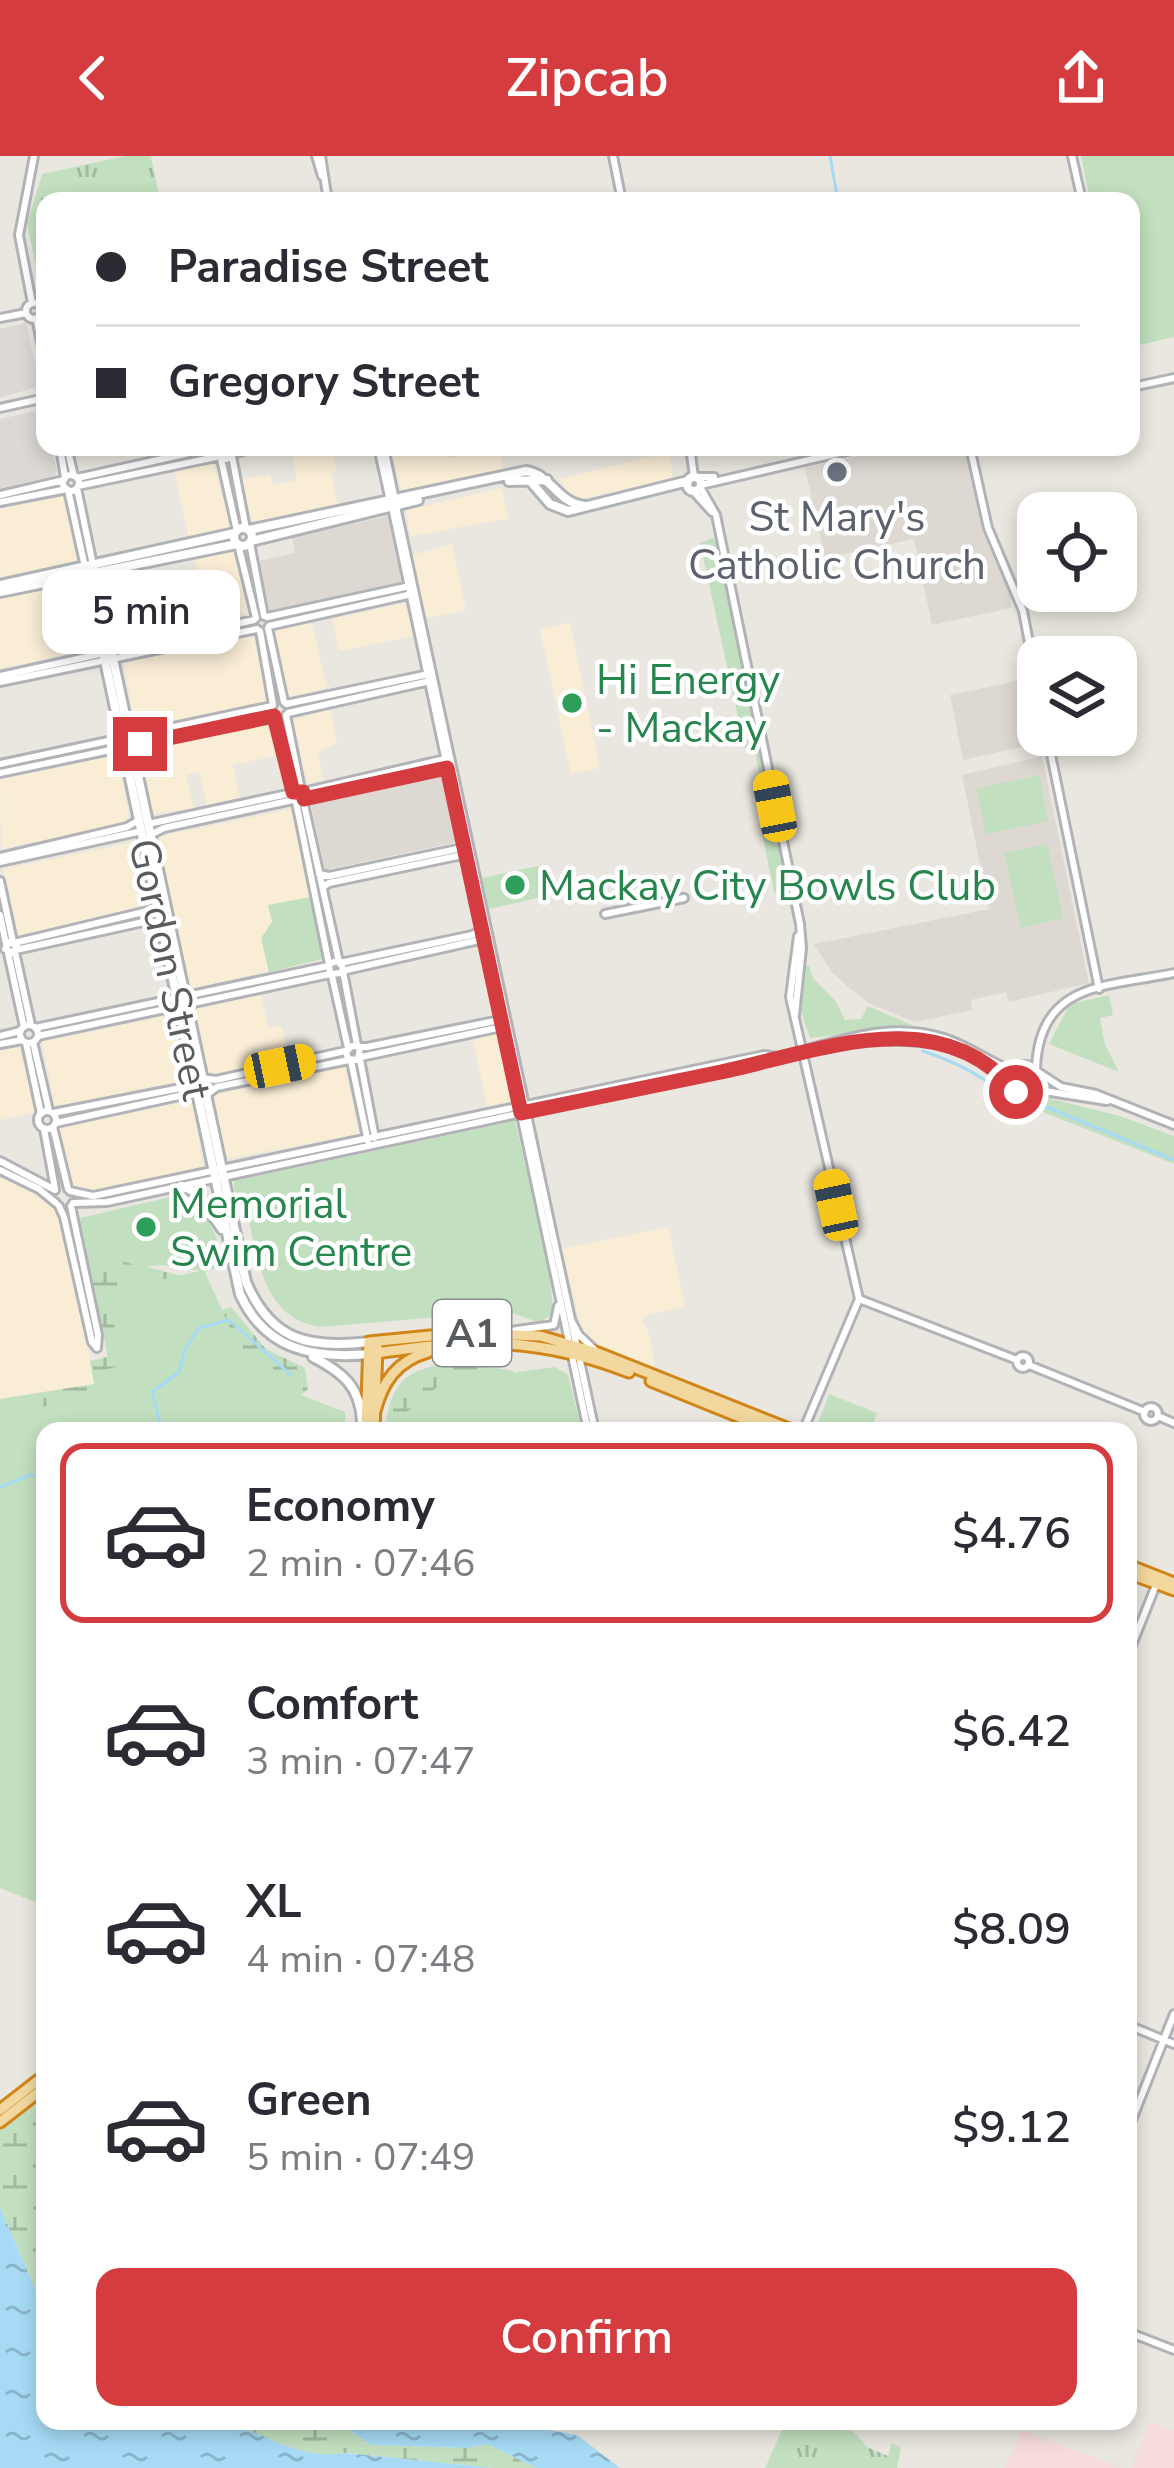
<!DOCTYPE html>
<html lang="en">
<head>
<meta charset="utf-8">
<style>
  body { margin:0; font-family:"Nunito Sans",sans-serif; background:#f7f7f7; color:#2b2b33; height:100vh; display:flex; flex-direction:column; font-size:45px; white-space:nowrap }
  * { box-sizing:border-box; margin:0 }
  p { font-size:39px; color:#7c7c81 }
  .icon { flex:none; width:66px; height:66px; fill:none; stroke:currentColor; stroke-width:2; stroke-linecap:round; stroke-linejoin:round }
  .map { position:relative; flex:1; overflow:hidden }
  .details { position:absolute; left:36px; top:1266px; width:1101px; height:1008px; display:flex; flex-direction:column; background:#fff; border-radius:24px; box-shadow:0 6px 18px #0003 }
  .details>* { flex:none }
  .hud { position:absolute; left:36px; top:36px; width:1104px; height:264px; border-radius:24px; box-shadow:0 6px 18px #0003; display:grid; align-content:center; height:264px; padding:0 60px; background:#fff }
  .tools { position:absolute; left:1017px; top:336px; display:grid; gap:24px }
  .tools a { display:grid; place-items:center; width:120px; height:120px; border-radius:24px; background:#fff; box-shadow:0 6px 18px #0003; font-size:60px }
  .end { position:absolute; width:54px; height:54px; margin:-27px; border:15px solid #d53c40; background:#fff; box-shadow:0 0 0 6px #fff }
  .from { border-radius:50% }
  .bubble { position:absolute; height:84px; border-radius:24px; background:#fff; box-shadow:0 6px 18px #0003; font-size:39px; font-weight:600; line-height:84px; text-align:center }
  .car { position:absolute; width:36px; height:72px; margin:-36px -18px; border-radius:15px; box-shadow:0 0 9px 3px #0007; background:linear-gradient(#f5c518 24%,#345 0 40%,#f5c518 0 76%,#345 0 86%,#f5c518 0) }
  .hud b { display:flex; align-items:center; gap:42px; height:114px; font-size:45px }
  .hud b+b { border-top:3px solid #e1e1e2 }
  .hud i { width:30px; height:30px; background:#2b2b33 }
  ul { padding:21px 0 0; list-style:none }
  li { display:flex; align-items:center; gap:36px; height:180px; margin:0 24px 18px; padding:0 36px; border:6px solid transparent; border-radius:24px }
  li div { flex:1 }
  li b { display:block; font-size:45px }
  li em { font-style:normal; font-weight:600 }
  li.on { border-color:#d53c40 }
  li>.icon { width:108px; height:108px; stroke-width:1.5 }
  .cta { display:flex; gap:24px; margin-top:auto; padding:24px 60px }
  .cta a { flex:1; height:138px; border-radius:24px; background:#d53c40; color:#fff; font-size:48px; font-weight:600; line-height:138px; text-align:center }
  header { display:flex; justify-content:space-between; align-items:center; height:156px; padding:0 60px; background:#d53c40; color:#fff; font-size:54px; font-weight:600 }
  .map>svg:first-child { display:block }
</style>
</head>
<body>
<header><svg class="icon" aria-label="back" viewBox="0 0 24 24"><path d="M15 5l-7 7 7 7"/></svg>Zipcab<svg class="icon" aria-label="share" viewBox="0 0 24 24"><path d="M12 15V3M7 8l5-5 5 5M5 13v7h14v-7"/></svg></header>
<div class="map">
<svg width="1174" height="2312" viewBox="0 0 1174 2312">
  <defs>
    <pattern id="grass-tufts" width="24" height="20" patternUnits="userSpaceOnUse" patternTransform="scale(3)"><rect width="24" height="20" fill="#c2e0bf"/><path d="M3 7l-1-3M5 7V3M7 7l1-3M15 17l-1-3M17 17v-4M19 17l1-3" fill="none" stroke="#a1b99e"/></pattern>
    <pattern id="wetland-marsh" width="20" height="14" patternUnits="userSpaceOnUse" patternTransform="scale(3)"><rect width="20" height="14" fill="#c2e0bf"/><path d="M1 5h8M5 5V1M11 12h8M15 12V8" fill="none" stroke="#a1b99e"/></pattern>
    <pattern id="water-ripples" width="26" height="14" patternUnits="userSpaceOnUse" patternTransform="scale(3)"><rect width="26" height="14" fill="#a6daf5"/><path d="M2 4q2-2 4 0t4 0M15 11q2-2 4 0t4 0" fill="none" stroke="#8ab4ca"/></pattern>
  </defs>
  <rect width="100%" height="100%" fill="#eae7e0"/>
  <!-- commercial -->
  <path fill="#f9edd6" d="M290 291H332L337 315 331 318 338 350 253 368 241 323 270 319 273 329 297 324Z
    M390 291H444L448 302 499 292 503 313 402 336Z
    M670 296 673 323 581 343 572 342 559 323Z
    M213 307 231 370 189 382 174 315Z
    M502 332 508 362 410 381 406 354Z
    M63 340 77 406 0 423V353Z
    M452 388 466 454 429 462 425 460 412 399Z
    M233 394 248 457 209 468 195 402Z
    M79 426 96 492 0 513V443Z
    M405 447 413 480 339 495 332 463Z
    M312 467 327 532 289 541 273 475Z
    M570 467 600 612 571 618 540 473Z
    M253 480 268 546 135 574 124 507Z
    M330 553 337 587 318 596 323 624 307 628 293 564Z
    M271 566 280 599 233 609 240 642 207 649 199 616 186 619 194 652 153 658 139 594Z
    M117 599 130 666 1 693 0 624Z
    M291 653 323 803 190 833 157 681Z
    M135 686 150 752 19 779 3 713Z
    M261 839 268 872 282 870 289 902 209 919 195 853Z
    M173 858 186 924 55 951 42 886Z
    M496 878 500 880 513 945 487 950 473 884Z
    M19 891 36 956 0 964V895Z
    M345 911 359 978 227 1003 213 939Z
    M192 944 203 1011 85 1036 72 1029 59 972Z
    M0 1021 45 1043 60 1056 95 1228 0 1243Z
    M668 1071 685 1151 646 1159 642 1164 649 1177 655 1213 595 1187 582 1176 562 1093Z"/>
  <!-- industrial -->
  <path fill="#dcd9d5" d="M26 167 40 230 0 242V173Z
    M39 254 45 262V291H51L57 315 54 320 0 332V263Z"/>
  <!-- education -->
  <path fill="#ddd8d2" d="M898 291H965L983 376 1011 438V452L932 469 914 383 825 402 805 312Z
    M388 360 402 427 269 455 259 405 295 397 292 381Z
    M1026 523 1039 587 963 604 950 539Z
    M1042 600 1089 827 1009 846 1006 836 971 844 972 854 915 866 870 848 847 830 831 815 814 788 989 753 962 619Z
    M443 620 457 686 325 714 311 648Z"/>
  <!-- medical -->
  <path fill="#f7dcdd" d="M1150 2265 1174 2275V2312H1131Z
    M1021 2274 1026 2276 1122 2312H1005Z"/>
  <!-- grass -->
  <path fill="url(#grass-tufts)" d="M125 0H151L160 45H45L43 142 27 68 42 18Z
    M786 2265H834L843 2274 853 2275 867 2291 888 2300 892 2287 901 2292 897 2312H765Z"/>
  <!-- wetland -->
  <path fill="url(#wetland-marsh)" d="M86 1095 182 1120 200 1163 231 1151 266 1193 305 1212 308 1233 297 1243 45 1275 0 1352V1243L94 1228 90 1205 108 1201Z
    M463 1206 514 1215 481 1275H385C391 1220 410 1211 463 1206Z
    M0 1945 45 1952V2155L0 2052Z
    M219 2265H336L371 2289 468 2292 487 2288 537 2312H493L347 2297C303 2304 259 2281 219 2265Z"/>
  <!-- green -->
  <path fill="#c2e0bf" d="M1081 0H1174V181L1131 191V45H1090Z
    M712 382 717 385 756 567 752 573 739 565 700 387Z
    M752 581 760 588 788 734 784 738 774 736 753 633 762 630 754 592H745L742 586Z
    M1039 619 1048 665 986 678 976 633Z
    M1047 688 1063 762 1021 772 1004 697Z
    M542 709 547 736 542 737V741L489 753 482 722Z
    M310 741 323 803 269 816 261 782 272 766 268 749Z
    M809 809 813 822 836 846 845 864 861 863 868 850 912 869 810 882 798 846 803 811Z
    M1109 839 1113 859 1100 862 1105 889 1119 916 1049 888 1070 848Z
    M1044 941 1120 960 1174 980V1008L1043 956 1035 950 1038 943Z
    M515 965 549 1110 553 1157 540 1167 507 1155 321 1171C262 1164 256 1097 246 1049L235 1045 234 1025Z
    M170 1041C205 1044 218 1080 225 1110L205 1116 237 1187 291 1235 345 1256V1275H45V1750L0 1732V1258L109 1239 104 1214 123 1209 107 1136 200 1115 162 1109 142 1111 86 1095 80 1062Z
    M555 1211 568 1219 582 1275H404L406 1257 443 1226Z
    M829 1238 877 1257 870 1275H815Z"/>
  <!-- water -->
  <path fill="url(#water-ripples)" d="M0 2052 45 2155V2265C100 2265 158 2260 213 2265 260 2269 290 2306 347 2297L493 2312H0Z
    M336 2265H499L577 2279 620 2312H537L487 2288 468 2292 371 2289Z"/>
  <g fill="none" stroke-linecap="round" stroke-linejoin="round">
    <!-- stream -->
    <path stroke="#a6daf5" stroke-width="3" d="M830 0 838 45
      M923 895C953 905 986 921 1008 943
      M1031 949H1042L1174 1004
      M162 1275 152 1236 179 1216 185 1193 199 1172 229 1164 291 1219
      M0 1331 30 1319 45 1320"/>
    <!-- tertiary casing -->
    <g stroke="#b1b3b7" stroke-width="12">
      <path id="tertiary" d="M316 0 322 20
        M321 0 328 45
        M613 0 622 45
        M1072 0 1082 45
        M32 147 19 79 34 0
        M26 155a8 8 0 1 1 16 0a8 8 0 1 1-16 0Z
        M0 162 26 157
        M36 162 45 205
        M1132 231 1174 222
        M0 252 45 242
        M60 291 65 322
        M67 291 74 320
        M378 291 390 345
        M384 291 395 344
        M690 291 694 321
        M970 291 988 372 1023 455 1038 534
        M233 298 256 291
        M232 300 246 373
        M221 303 237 375
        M63 327a8 8 0 1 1 16 0a8 8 0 1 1-16 0Z
        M695 321H714
        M77 322 216 291 217 300 226 303 232 299 233 291
        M701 329 865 291
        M78 330 216 301
        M700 331 716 359 800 768 802 792 795 859
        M77 332 93 409
        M68 334 85 411
        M692 334 712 356
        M0 339 64 324
        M0 346 67 333
        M396 350 595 1275
        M392 351 588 1275
        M250 387 264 460
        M238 388 256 462
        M267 461 410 430
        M269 470 412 438
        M268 472 284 546
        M260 475 273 549
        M0 520 254 464
        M0 526 257 473
        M286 548 429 518
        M288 557 430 525
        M286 559 301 634
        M276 561 293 636
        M1047 579 1099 833
        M0 608 272 550
        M0 617 274 560
        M303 636 445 603
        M304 643 448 611
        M303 644 339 806
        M296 646 329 808
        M148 668 292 637
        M152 678 164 672 293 644
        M0 701 127 671 139 664
        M0 706 142 675
        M319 718 329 720 467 691
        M0 725 13 786
        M323 731 329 727 467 698
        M605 758 684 742
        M0 759 6 788
        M798 780 790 841 859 1143 803 1275
        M9 786 17 790 13 797 5 793Z
        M14 787 156 753
        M16 794 148 765 161 767
        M15 796 31 869
        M8 797 24 871
        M340 807 472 779 482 774
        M342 815 484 783
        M341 817 330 818 329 808 337 805 342 810 357 889
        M332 820 348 892
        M20 878a9 9 0 1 1 18 0a9 9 0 1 1-18 0Z
        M35 872 328 810
        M0 880 20 875
        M38 880 330 818
        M33 886 49 955
        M843 886C902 884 969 877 1011 931
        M26 887 41 958
        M0 888 22 884
        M360 892 358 904 348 903 346 896 352 890 367 891 500 864
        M361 901 502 871
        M360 903 375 982
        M351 905 368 986
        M1010 924a15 15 0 1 1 30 0a15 15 0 1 1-30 0Z
        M1036 913C1039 825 1107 831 1174 817
        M1038 916 1061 931 1096 938 1174 969
        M202 922 216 924 345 895
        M1038 934 1107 945
        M206 939 217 931 349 904
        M38 964a9 9 0 1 1 18 0a9 9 0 1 1-18 0Z
        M53 957 196 929
        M56 967 197 936
        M53 971 68 1033
        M44 973 55 1033
        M0 1005 55 1034
        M0 1014 39 1033 56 1047
        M70 1035 93 1040 764 899 778 901C834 888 886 863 944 882 966 889 984 902 1004 911L1015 912
        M73 1047 107 1046 774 903
        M59 1050 64 1061 92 1186 97 1192 98 1179 71 1050
        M859 1143 1017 1204
        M571 1164 579 1179 596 1195
        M510 1175 554 1169 558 1150
        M1017 1206a6 6 0 1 1 12 0a6 6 0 1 1-12 0Z
        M1029 1209 1145 1256
        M1144 1258a7 7 0 1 1 14 0a7 7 0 1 1-14 0Z
        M1158 1260 1174 1267
        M1128 1499 1158 1424
        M1128 1869 1174 1888
        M1128 1974 1174 1858
        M1128 2176 1174 2194"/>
    </g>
    <!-- secondary casing -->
    <g stroke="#b0b3b6" stroke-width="14">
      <path id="secondary" d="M687 328a7 7 0 1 1 14 0a7 7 0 1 1-14 0Z
        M509 325 547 324
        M531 326 550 348 568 355 688 325
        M234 381a9 9 0 1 1 18 0a9 9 0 1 1-18 0Z
        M249 374 526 315C552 319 557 347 585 350
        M251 385 418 344
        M93 409 246 1126C271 1185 309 1193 369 1186
        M85 411 240 1138C265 1194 314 1203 370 1198
        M0 429 235 377
        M0 436 237 388
        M181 1030 196 1036 222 1073
        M313 1201C342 1216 360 1230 362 1265"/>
    </g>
    <!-- trunk casing -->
    <g stroke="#d28518" stroke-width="15">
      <path id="trunk" d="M370 1198C468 1183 535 1179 629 1216
        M651 1225 774 1275
        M375 1255C383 1225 397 1205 428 1196
        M366 1275 369 1186 461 1177 540 1180 598 1197 794 1275
        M374 1275 377 1191
        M1128 1409 1174 1427
        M1128 1417 1174 1434
        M0 1954 45 1919
        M0 1966 45 1931"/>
    </g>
    <!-- tertiary -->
    <use href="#tertiary" stroke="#fff" stroke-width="6"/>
    <!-- secondary -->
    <use href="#secondary" stroke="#fff" stroke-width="8"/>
    <!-- trunk -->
    <use href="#trunk" stroke="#f2d89e" stroke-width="9"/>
  </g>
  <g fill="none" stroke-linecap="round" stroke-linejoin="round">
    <!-- route -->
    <path stroke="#d53c40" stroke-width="15" d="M140 588 274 560 293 636H303L304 643 447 612 521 957C587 943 654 930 721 916 816 896 940 843 1016 936"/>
  </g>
  <!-- markers -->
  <circle fill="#6b7280" stroke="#fff" stroke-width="4.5" cx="837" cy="316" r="12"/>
  <g fill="#2e9e5b" stroke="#fff" stroke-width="4.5">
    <circle cx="572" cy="547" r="12"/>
    <circle cx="515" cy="729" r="12"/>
    <circle cx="146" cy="1071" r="12"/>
  </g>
  <g text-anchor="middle" stroke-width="9" stroke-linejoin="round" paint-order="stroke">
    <!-- shield labels -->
    <rect fill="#fff" stroke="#8b8d8f" stroke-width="3" x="433" y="1144" width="78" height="66" rx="9"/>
    <g font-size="39" font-weight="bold" fill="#595c5f">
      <text x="472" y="1191">A1</text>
    </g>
    <!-- worship labels -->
    <g font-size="42" fill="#5b616d" stroke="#fff">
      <text x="837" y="375">St Mary's<tspan x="837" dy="48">Catholic Church</tspan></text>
    </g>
    <!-- leisure labels -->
    <g font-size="42" fill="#27864d" stroke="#fff" text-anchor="start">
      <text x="596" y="538">Hi Energy<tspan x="596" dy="48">- Mackay</tspan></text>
      <text x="539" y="744">Mackay City Bowls Club</text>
      <text x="170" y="1062">Memorial<tspan x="170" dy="48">Swim Centre</tspan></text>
    </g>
    <!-- street labels -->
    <g font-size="42" fill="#595c5f" stroke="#fff">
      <text transform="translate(171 813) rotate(78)" y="15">Gordon Street</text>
    </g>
  </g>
</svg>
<div class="tools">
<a><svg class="icon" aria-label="locate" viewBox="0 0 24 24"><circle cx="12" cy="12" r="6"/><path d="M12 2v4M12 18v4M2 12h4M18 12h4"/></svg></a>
<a><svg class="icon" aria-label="layers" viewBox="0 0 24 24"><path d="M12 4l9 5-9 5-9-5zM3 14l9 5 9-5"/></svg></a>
</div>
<i class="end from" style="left:1016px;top:936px"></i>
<i class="end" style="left:140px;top:588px"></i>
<div class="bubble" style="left:42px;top:414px;width:198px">5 min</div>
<i class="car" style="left:775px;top:650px;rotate:349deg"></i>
<i class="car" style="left:280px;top:910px;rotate:78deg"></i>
<i class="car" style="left:836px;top:1049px;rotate:348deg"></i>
<div class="hud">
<b><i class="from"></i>Paradise Street</b>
<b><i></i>Gregory Street</b>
</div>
<section class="details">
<ul>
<li class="on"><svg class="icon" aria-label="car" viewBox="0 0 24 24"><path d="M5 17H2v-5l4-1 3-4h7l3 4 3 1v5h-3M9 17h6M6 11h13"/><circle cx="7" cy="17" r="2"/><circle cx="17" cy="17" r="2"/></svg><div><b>Economy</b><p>2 min · 07:46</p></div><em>$4.76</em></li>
<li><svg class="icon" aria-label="car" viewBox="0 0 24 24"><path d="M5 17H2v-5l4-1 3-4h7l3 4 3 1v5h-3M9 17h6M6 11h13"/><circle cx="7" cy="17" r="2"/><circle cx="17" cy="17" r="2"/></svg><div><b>Comfort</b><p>3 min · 07:47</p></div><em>$6.42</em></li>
<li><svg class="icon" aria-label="car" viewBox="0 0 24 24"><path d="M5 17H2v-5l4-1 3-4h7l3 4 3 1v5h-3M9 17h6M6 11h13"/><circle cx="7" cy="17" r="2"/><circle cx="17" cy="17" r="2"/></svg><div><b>XL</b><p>4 min · 07:48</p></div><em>$8.09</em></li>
<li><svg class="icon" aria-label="car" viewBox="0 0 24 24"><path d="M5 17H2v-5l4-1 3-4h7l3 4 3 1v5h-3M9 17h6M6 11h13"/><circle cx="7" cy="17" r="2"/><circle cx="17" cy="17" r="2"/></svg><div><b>Green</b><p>5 min · 07:49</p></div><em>$9.12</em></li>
</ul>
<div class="cta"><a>Confirm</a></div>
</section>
</div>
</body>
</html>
